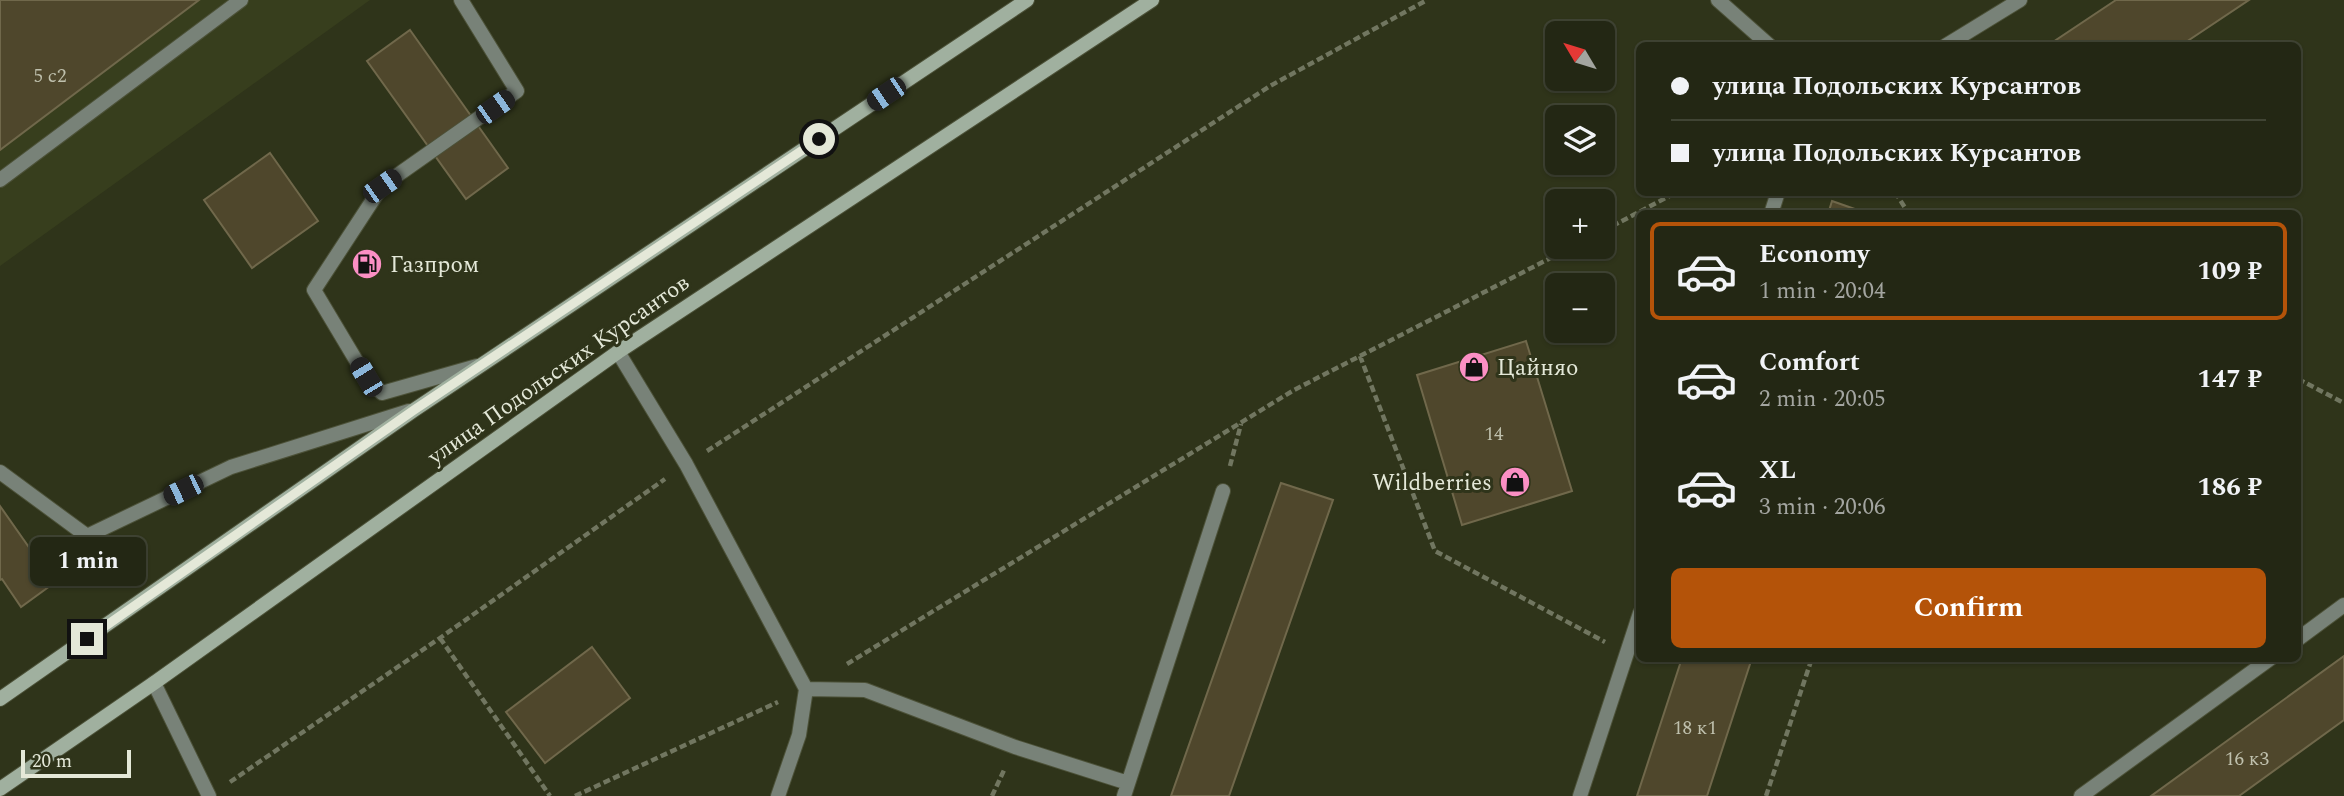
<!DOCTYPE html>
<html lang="en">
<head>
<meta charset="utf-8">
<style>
  body { margin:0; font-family:Spectral,serif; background:#2f3322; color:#f1f3f6; height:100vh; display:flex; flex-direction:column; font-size:26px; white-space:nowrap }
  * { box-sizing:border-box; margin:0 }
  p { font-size:23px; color:#a3a5a0 }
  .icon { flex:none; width:38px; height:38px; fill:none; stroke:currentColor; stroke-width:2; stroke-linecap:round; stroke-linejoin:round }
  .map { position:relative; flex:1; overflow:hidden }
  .sheet { position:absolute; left:1636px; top:210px; width:665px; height:452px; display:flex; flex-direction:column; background:#232714; border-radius:10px; box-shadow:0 2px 5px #0004,0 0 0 2px #404434 }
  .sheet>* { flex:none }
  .guide { position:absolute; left:1636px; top:42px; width:665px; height:154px; border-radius:10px; box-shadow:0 2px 5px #0004,0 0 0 2px #404434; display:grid; align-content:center; height:154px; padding:0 35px; background:#232714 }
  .needle { width:46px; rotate:308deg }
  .fabs { position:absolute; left:1545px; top:21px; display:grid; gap:14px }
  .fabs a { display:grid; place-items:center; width:70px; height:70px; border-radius:10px; background:#232714; box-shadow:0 2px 5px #0004,0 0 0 2px #404434; font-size:35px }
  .scale { position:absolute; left:21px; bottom:18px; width:110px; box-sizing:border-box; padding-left:7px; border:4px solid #e4e8d8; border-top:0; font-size:19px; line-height:24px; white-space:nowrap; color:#e4e8d8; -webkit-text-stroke:5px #2f341a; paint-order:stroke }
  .end { position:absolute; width:32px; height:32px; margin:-16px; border:9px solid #e4e8d8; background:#111; box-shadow:0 0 0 4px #111 }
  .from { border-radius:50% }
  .bubble { position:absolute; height:49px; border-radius:10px; background:#232714; box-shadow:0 2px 5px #0004,0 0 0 2px #404434; font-size:23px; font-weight:700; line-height:49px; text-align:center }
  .car { position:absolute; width:21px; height:42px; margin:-21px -10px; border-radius:9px; box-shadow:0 0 5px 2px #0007; background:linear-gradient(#222 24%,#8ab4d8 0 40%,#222 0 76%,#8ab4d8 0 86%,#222 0) }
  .guide b { display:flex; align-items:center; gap:24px; height:66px; font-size:26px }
  .guide b+b { border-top:2px solid #404434 }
  .guide i { width:18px; height:18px; background:#f1f3f6 }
  ul { padding:12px 0 0; list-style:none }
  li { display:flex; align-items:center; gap:21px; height:98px; margin:0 14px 10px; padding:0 21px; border:4px solid transparent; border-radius:10px }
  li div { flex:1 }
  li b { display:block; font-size:26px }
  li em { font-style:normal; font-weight:700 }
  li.on { border-color:#b45309 }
  li>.icon { width:63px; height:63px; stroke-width:1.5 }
  .cta { display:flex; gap:14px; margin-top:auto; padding:14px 35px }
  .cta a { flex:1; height:80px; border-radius:10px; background:#b45309; color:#fff; font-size:28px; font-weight:700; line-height:80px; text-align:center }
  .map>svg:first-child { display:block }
</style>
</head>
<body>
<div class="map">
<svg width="2344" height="796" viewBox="0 0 2344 796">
  <rect width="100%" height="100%" fill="#2f341a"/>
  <!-- built -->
  <path fill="#373e1d" d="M0 0H370L0 266Z"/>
  <!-- building -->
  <path fill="#4f472c" stroke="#70684b" stroke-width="2" d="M0 0H199L0 150Z
    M2116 0H2249L2180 46H2047Z
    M410 30 508 168 466 199 367 61Z
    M270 153 318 221 252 268 204 200Z
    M1832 201 1869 214H1828Z
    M1526 341 1572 491 1462 525 1417 375Z
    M1281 483 1333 500 1229 796H1171Z
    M0 506 54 583 21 607 2 579 0 580Z
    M592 647 630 698 545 763 506 712Z
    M2344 656V720L2239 796H2151Z
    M1682 658H1752L1707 796H1637Z"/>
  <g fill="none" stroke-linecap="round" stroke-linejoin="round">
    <!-- service casing -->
    <g stroke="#4c5138" stroke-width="16">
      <path id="service" d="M461 0 517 91 382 186 314 290 366 377 382 393 477 366
        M1718 0 1770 46
        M1945 46 2020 0
        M0 180 241 0
        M1771 214 1778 192
        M618 352 686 464 806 689 799 735 778 796
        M0 472 87 536 231 467 409 411
        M2298 639 2344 605
        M154 683 209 796
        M806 689 865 690 1015 747 1128 783
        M1124 796 1223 491
        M1580 796 1640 613
        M2081 796 2271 658"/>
    </g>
    <!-- secondary casing -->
    <g stroke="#4c5138" stroke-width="16">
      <path id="secondary" d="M0 699 414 410 1027 0
        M0 789 154 683 618 352 1152 0"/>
    </g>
    <!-- path -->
    <path stroke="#717660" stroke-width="4.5" stroke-dasharray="7 3.5" stroke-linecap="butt" d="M1895 192 1909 214
      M1603 231 1677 192
      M1360 356 1435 551 1605 642
      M2298 379 2344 403
      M707 451 1270 86 1427 0
      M1230 466 1241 424
      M440 638 550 796
      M847 664 1294 390 1572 247
      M230 782 440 638 665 479
      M575 796 778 702
      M992 796 1005 768
      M1766 796 1812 658"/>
    <!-- service -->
    <use href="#service" stroke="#788278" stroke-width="14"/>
    <!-- secondary -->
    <use href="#secondary" stroke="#a0b09f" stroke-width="14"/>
  </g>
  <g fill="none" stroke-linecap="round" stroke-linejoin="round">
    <!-- route -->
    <path stroke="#e4e8d8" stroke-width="9" d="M87 639 414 410 819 139"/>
  </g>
  <!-- icons -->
  <defs>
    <g id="fuel-disc" transform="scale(1.575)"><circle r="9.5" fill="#fb8fc4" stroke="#2f341a"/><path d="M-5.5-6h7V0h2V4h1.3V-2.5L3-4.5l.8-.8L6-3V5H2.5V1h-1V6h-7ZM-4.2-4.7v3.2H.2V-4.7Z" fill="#111"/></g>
    <g id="shop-disc" transform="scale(1.575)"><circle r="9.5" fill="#fb8fc4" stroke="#2f341a"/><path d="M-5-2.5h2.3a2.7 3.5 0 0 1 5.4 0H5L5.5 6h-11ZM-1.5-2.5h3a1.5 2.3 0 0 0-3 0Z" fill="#111"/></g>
  </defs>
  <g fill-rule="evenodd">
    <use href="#fuel-disc" x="367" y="264"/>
    <use href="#shop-disc" x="1474" y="367"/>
    <use href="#shop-disc" x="1515" y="482"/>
  </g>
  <g text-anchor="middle" stroke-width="6" stroke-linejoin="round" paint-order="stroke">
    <!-- number labels -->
    <g font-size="19" fill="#bfc0ad">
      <text x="50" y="82">5 с2</text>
      <text x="1494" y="440">14</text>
      <text x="1695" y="734">18 к1</text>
      <text x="2247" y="765">16 к3</text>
    </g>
    <!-- poi labels -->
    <g font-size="23" fill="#e4e8d8" stroke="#2f341a" text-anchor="start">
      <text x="390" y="272">Газпром</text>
      <text x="1497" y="375">Цайняо</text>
      <text x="1492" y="490" text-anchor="end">Wildberries</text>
    </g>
    <!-- street labels -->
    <g font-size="23" fill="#e4e8d8" stroke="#2f341a">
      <text transform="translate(558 369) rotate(-35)" y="8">улица Подольских Курсантов</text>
    </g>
  </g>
</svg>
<div class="fabs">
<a><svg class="needle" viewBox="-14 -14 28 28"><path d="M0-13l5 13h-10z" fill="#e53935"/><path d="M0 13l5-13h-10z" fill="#a3a5a0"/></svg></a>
<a><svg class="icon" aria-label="layers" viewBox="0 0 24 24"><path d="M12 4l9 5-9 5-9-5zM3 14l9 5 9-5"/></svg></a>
<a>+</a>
<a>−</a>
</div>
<div class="scale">20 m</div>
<i class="end from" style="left:819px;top:139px"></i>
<i class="end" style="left:87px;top:639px"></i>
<div class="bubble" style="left:30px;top:537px;width:116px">1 min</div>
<i class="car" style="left:886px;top:94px;rotate:236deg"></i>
<i class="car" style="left:495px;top:107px;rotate:55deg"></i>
<i class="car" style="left:382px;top:186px;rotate:55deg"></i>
<i class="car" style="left:366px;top:377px;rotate:329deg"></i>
<i class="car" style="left:183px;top:490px;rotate:244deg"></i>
<div class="guide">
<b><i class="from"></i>улица Подольских Курсантов</b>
<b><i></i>улица Подольских Курсантов</b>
</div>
<section class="sheet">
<ul>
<li class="on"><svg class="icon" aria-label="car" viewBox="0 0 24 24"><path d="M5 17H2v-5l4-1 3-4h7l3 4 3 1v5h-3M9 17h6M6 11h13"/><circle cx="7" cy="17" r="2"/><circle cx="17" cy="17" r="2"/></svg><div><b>Economy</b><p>1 min · 20:04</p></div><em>109 ₽</em></li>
<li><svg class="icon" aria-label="car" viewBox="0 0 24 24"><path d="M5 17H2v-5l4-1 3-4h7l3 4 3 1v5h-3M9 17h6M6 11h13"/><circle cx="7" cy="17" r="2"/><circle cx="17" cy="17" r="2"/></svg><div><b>Comfort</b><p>2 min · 20:05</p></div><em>147 ₽</em></li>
<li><svg class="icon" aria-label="car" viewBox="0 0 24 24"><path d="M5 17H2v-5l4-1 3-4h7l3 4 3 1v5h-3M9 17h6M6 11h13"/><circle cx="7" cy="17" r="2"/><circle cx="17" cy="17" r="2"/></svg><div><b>XL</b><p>3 min · 20:06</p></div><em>186 ₽</em></li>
</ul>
<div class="cta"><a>Confirm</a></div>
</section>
</div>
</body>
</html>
